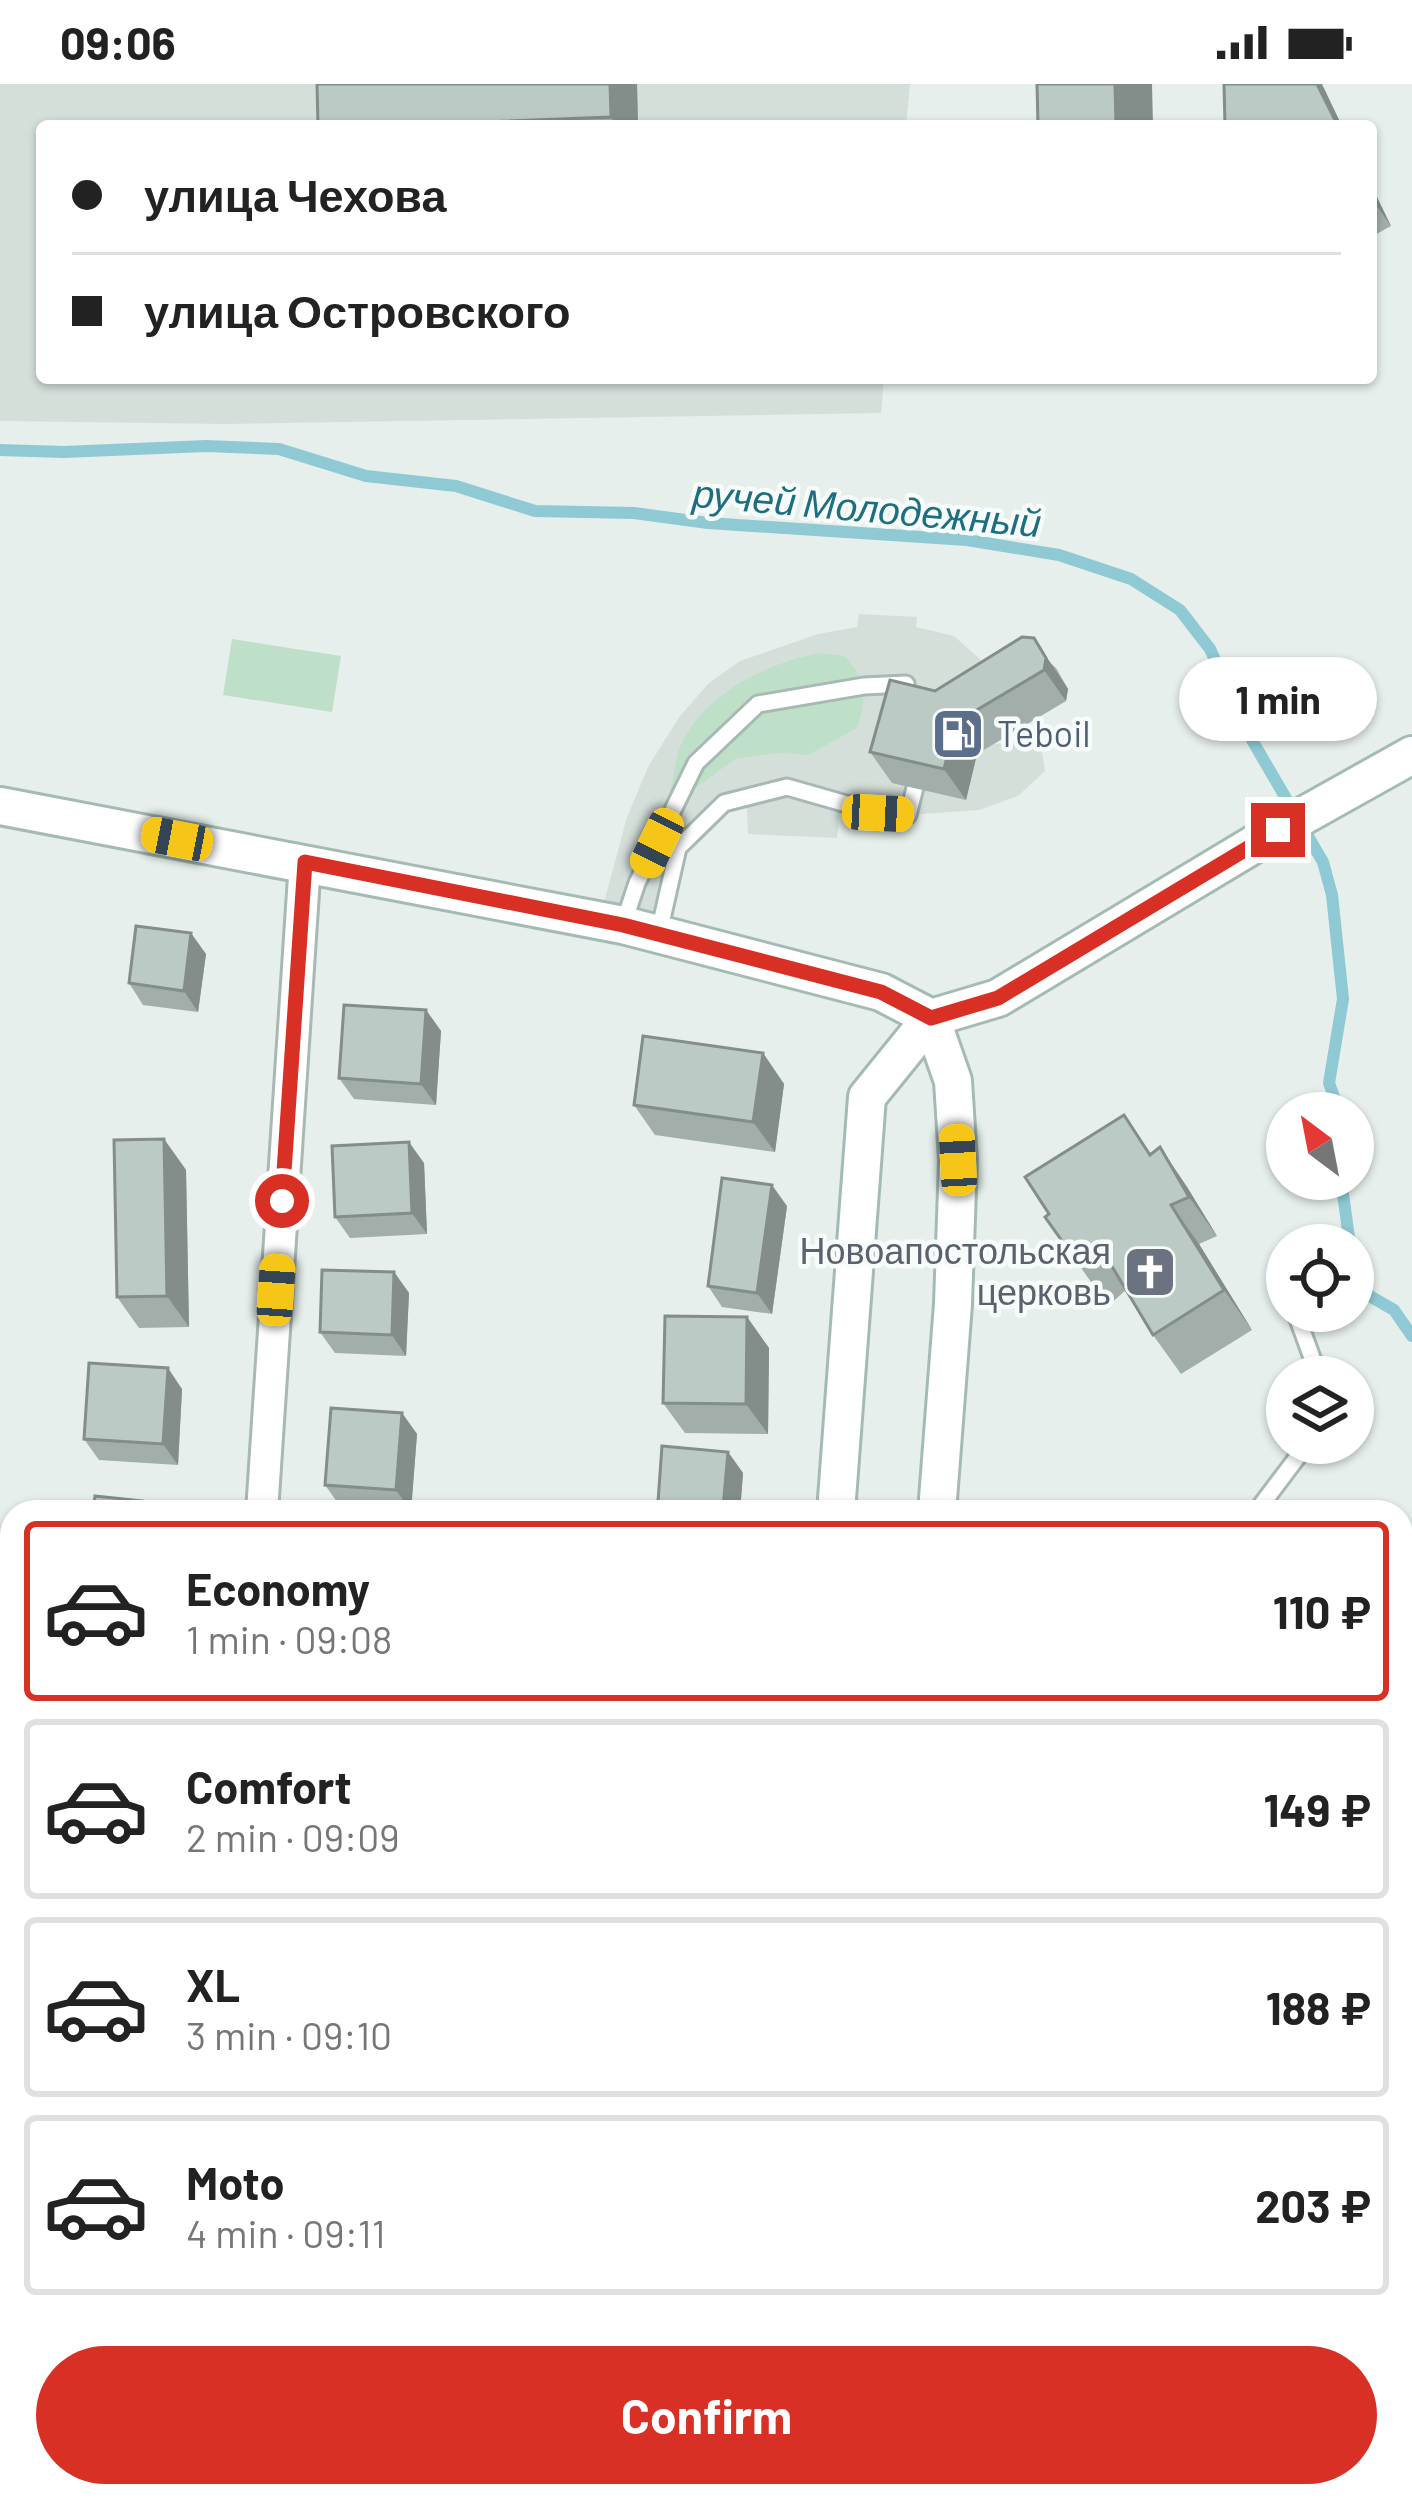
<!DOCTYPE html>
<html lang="en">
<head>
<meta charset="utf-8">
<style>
  body { margin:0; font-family:Barlow,sans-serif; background:#f6f6f6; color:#222; height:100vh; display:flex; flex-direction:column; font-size:45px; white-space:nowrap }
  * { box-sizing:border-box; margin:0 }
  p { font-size:39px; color:#767676 }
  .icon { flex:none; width:66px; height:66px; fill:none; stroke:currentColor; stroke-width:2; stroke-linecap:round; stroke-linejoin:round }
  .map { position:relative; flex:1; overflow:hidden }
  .panel { position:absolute; left:0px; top:1416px; width:1413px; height:1008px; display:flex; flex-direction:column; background:#fff; border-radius:36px 36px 0 0; box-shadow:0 3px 9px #0004 }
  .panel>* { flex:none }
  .top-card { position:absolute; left:36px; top:36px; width:1341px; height:264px; border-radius:12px; box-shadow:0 3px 9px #0004; display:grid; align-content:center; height:264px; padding:0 36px; background:#fff }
  .needle { width:78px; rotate:328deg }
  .tools { position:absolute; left:1266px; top:1008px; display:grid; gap:24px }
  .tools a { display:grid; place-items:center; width:108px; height:108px; border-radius:50%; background:#fff; box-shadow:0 3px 9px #0004; font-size:60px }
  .end { position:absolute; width:54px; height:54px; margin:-27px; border:15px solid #d93025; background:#fff; box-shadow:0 0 0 6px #fff }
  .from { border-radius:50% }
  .bubble { position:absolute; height:84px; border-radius:42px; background:#fff; box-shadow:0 3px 9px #0004; font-size:39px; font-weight:700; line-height:84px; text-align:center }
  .car { position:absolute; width:36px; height:72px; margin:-36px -18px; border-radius:15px; box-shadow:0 0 9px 3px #0007; background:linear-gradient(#f5c518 24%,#345 0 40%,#f5c518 0 76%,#345 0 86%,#f5c518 0) }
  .top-card b { display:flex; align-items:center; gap:42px; height:114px; font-size:45px }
  .top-card b+b { border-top:3px solid #e0e0e0 }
  .top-card i { width:30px; height:30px; background:#222 }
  ul { padding:21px 0 0; list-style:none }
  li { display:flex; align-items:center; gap:36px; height:180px; margin:0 24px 18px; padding:0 12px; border:6px solid #e0e0e0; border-radius:12px }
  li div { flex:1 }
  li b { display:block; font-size:45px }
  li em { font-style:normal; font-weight:700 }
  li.active { border-color:#d93025 }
  li>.icon { width:108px; height:108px; stroke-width:1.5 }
  .action { display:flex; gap:24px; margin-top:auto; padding:24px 36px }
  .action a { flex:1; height:138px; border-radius:72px; background:#d93025; color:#fff; font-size:48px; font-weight:700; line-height:138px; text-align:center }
  .status { display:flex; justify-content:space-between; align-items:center; height:84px; padding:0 60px; background:#fff; direction:ltr }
  .status svg { height:33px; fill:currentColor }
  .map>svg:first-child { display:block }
</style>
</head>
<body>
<div class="status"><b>09:06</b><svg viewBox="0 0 49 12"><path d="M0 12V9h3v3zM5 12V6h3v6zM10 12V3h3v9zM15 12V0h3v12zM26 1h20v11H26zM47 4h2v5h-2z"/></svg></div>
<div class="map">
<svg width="1412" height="2424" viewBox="0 0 1412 2424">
  <rect width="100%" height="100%" fill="#e6efeb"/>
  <!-- built -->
  <path fill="#d4dfda" d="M0 0H910L906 42H42V294H884L881 329 226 340 0 337Z
    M859 530 917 533 916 543 954 552 992 586 1056 584 1068 605 1066 617 994 660 1040 656 1045 687 1018 712 979 726 908 731 840 727 837 754 748 750 747 722 724 719 703 728 688 744 678 764 658 851 599 837 627 733 649 681 680 632 709 599 740 577 818 550 857 543Z"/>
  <!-- green -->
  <path fill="#bfe0c8" d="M232 555 341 572 332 628 223 611Z
    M821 569 844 572C867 593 867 617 857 644L808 671 777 669 735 675 667 725C671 707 673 687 678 669 695 614 769 577 821 569Z"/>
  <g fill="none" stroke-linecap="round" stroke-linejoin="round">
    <!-- stream -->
    <path stroke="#8ec9d4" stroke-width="12" d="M0 366 64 368 206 362 279 365 366 392 456 402 535 427 634 429 708 439 967 456 1059 471 1131 495 1180 526 1210 565 1252 656 1323 778 1332 811 1343 915 1329 999 1340 1029
      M1341 1095 1350 1161
      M1353 1169 1368 1211 1394 1226 1412 1252"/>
    <!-- lane casing -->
    <g stroke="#a8b8b2" stroke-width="21">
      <path id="lane" d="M623 841 637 799 696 679 758 620 864 602 906 600
        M659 848 678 764 724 719 787 703 878 729 908 731 919 688
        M1283 1195 1287 1205
        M1295 1227 1319 1293
        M1256 1428 1308 1359"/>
    </g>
    <!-- street casing -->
    <g stroke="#a8b8b2" stroke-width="36">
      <path id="street" d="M262 1428 305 778
        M1401 2347 1412 2420
        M196 2424 197 2412"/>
    </g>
    <!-- secondary casing -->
    <g stroke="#a4bbb3" stroke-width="42">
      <path id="secondary" d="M0 722 623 841 881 908 931 934 998 914 1278 746 1412 671
        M931 934 953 997 958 1076 953 1220 937 1428
        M836 1428 867 1013 931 934
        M769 2424V2412
        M878 2424 879 2412"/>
    </g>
    <!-- lane -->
    <use href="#lane" stroke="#fff" stroke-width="15"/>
    <!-- street -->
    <use href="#street" stroke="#fff" stroke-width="30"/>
    <!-- secondary -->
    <use href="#secondary" stroke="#fff" stroke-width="36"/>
  </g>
  <!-- wall -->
  <path fill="#a1aea9" d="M637 0 638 42H318Z
    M1371 101 1391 142 1371 153Z
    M1022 553 1056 584 1068 605 1066 617 977 670 966 716 892 699 870 668 935 607Z
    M206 870 198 928 143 921 129 899Z
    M426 926 441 947 436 1021 354 1015 339 994Z
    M763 969 784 1000 775 1068 655 1051 634 1021Z
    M164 1055 186 1086 189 1243 139 1244 117 1213Z
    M1160 1063 1187 1103 1217 1152 1199 1160 1252 1246 1181 1290 1153 1251 1126 1206 1108 1222 1045 1133Z
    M424 1079 427 1150 350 1154 335 1133Z
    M787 1122 772 1230 722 1223 708 1202Z
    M394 1188 409 1209 406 1272 335 1269 320 1248Z
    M747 1233 769 1264 768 1350 685 1349 663 1319Z
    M182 1305 178 1381 99 1376 84 1355Z
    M402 1329 417 1350 411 1427 340 1422 325 1401Z
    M728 1368 743 1389 740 1428H664L658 1418Z
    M1412 1562V1642L1401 1643V1563Z
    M1412 1673V1766L1401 1770V1677Z
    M1412 1814V1903L1401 1888Z
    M1110 2412H1212L1213 2424H1117Z"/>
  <!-- shaded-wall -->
  <path fill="#838d89" d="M610 0H637L638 42H618L611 33Z
    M1115 0H1152L1153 42H1116Z
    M1317 0H1322L1342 42H1338Z
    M1371 101 1391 142 1376 121 1371 111Z
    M1034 554 1068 605 1066 617 1044 586Z
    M955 639 977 670 966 716 944 685Z
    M191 849 206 870 198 928 184 907Z
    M426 926 441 947 436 1021 421 1000Z
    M763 969 784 1000 775 1068 753 1038Z
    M164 1055 186 1086 189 1243 167 1212Z
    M409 1058 424 1079 427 1150 412 1129Z
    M1160 1063 1187 1103 1217 1152 1189 1113Z
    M772 1101 787 1122 772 1230 757 1209Z
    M1171 1121 1199 1160 1252 1246 1224 1206Z
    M394 1188 409 1209 406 1272 392 1251Z
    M747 1233 769 1264 768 1350 746 1320Z
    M168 1284 182 1305 178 1381 163 1360Z
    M402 1329 417 1350 411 1427 396 1406Z
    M728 1368 743 1389 740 1428H726L723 1424Z
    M90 2412H108L106 2424H89Z
    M356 2412H371V2424H356Z
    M701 2412H705L713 2424H698Z
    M1011 2412H1015L1023 2424H1010Z
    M1196 2412H1212L1213 2424H1205Z"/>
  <!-- building -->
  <path fill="#bbcac4" stroke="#838d89" stroke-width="3" d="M317 0H610L611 33 385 42H318Z
    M1037 0H1115L1116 42H1038Z
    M1224 0H1317L1338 42H1225Z
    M1022 553 1034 554 1046 574 1044 586 955 639 944 685 870 668 890 596 935 607Z
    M136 842 191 849 184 907 129 899Z
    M344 921 426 926 421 1000 339 994Z
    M643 952 763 969 753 1038 634 1021Z
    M1124 1031 1150 1071 1160 1063 1189 1113 1171 1121 1224 1206 1153 1251 1101 1164 1080 1182 1045 1133 1049 1130 1025 1093Z
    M164 1055 167 1212 117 1213 114 1056Z
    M409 1058 412 1129 335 1133 332 1062Z
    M722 1094 772 1101 757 1209 708 1202Z
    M322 1186 394 1188 392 1251 320 1248Z
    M665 1232 747 1233 746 1320 663 1319Z
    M89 1279 168 1284 163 1360 84 1355Z
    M331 1324 402 1329 396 1406 325 1401Z
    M662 1362 728 1368 723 1424 658 1418Z
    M95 1412 143 1417 142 1428H93Z
    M1412 1562V1619L1401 1620V1563Z
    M1412 1673V1740L1401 1744V1677Z
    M1412 1814V1885L1401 1888V1816Z
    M39 2412H90L89 2424H37Z
    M278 2412H356V2424H278Z
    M646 2412H701L698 2424H643Z
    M938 2412H1011L1010 2424H938Z"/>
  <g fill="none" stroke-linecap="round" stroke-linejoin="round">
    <!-- route -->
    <path stroke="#d93025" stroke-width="15" d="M282 1117 305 778 623 841 881 908 931 934 998 914 1278 746"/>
  </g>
  <!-- icons -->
  <defs>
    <g id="fuel-square" transform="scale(2.7)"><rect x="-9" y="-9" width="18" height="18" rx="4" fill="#5c6f8a" stroke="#f7fbf9"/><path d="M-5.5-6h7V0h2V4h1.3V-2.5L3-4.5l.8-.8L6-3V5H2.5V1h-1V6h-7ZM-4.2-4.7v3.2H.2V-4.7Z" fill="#fff"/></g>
    <g id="church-square" transform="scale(2.7)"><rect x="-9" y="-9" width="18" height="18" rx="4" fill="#6b7280" stroke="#f7fbf9"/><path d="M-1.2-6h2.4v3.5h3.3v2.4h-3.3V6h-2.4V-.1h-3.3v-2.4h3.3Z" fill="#fff"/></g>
  </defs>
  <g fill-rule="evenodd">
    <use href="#fuel-square" x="958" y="650"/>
    <use href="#church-square" x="1150" y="1188"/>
  </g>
  <g text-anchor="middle" stroke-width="9" stroke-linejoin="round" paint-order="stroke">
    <!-- service labels -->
    <g font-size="36" fill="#4e5e75" stroke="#f7fbf9" text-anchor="start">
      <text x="997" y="663">Teboil</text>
    </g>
    <!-- worship labels -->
    <g font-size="36" fill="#5b616d" stroke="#f7fbf9" text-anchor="end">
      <text x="1111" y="1180">Новоапостольская<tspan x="1111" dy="41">церковь</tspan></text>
    </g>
    <!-- water labels -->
    <g font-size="39" font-style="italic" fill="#1c6f80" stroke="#f7fbf9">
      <text transform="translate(867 424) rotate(5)" y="14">ручей Молодежный</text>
    </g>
  </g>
</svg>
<div class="tools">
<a><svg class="needle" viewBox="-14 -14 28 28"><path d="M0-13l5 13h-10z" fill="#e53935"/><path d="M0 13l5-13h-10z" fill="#767676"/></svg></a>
<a><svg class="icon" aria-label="locate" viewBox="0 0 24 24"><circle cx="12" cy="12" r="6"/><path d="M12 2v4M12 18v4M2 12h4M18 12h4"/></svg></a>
<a><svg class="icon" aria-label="layers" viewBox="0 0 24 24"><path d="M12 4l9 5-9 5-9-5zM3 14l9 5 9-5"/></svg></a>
</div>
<i class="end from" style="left:282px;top:1117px"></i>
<i class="end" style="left:1278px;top:746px"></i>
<div class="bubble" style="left:1179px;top:573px;width:198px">1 min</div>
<i class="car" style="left:878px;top:729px;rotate:93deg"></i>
<i class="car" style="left:177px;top:755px;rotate:281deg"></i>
<i class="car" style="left:657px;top:759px;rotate:206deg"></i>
<i class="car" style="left:958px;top:1076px;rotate:357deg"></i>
<i class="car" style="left:276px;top:1206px;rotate:4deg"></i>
<div class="top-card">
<b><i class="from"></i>улица Чехова</b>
<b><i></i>улица Островского</b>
</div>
<section class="panel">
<ul>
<li class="active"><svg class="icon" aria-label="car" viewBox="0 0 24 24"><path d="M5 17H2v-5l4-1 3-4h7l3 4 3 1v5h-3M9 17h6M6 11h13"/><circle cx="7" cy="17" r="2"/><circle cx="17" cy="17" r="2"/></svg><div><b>Economy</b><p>1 min · 09:08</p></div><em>110 ₽</em></li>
<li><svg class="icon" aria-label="car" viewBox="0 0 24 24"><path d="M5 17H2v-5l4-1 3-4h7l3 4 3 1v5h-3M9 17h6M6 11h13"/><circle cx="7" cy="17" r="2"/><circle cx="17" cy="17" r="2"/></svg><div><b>Comfort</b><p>2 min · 09:09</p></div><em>149 ₽</em></li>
<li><svg class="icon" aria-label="car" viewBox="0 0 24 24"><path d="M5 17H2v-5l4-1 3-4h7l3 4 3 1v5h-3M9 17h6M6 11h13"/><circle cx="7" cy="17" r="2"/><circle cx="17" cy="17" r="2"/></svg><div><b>XL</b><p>3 min · 09:10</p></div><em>188 ₽</em></li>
<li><svg class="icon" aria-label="car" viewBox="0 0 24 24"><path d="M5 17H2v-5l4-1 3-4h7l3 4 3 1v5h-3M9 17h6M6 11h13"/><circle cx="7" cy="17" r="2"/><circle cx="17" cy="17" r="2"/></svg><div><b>Moto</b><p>4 min · 09:11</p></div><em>203 ₽</em></li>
</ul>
<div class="action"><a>Confirm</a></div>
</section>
</div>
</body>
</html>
